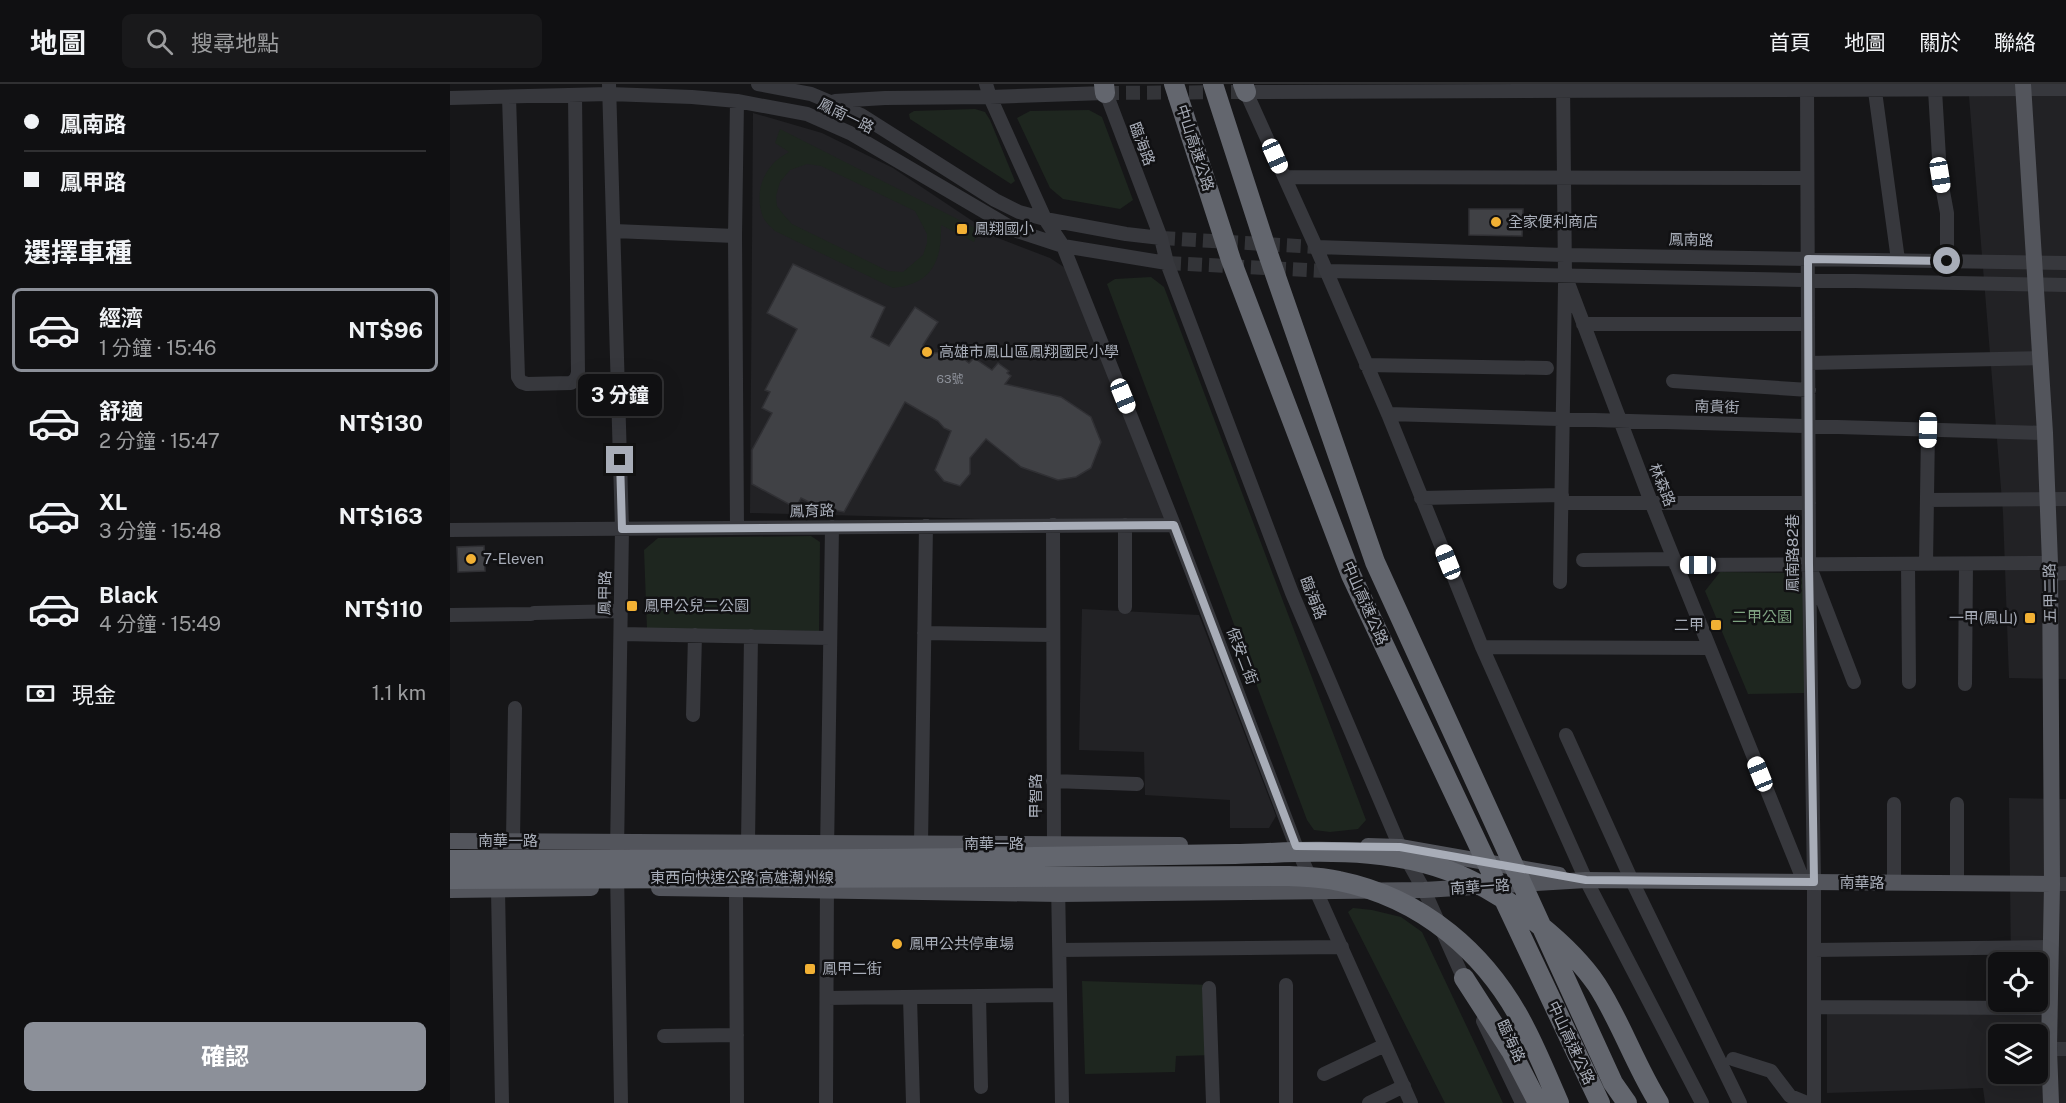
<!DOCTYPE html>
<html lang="zh-TW">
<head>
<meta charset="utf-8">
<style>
  body { margin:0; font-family:"Public Sans","Noto Sans TC",sans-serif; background:#19191b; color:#f1f3f6; height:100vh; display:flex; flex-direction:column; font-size:22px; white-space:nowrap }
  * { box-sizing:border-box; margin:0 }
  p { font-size:20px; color:#9c9d9f }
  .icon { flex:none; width:33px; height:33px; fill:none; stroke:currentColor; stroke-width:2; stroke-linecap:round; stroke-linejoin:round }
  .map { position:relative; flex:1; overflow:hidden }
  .sheet { display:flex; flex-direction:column; background:#101012; width:450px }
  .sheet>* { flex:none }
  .top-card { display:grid; align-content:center; height:132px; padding:0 24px; background:#101012 }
  .controls { position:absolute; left:1538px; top:868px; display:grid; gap:12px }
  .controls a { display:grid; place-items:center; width:60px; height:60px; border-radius:9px; background:#101012; box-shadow:0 6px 24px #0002,0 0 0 2px #303032; font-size:30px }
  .end { position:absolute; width:27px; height:27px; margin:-14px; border:8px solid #a8adb8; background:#111; box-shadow:0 0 0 3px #111 }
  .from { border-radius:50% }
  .bubble { position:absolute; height:42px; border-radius:9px; background:#101012; box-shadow:0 6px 24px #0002,0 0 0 2px #303032; font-size:20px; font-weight:700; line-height:42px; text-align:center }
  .car { position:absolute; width:18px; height:36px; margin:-18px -9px; border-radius:8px; box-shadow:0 0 4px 2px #0007; background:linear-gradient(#fff 24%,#345 0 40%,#fff 0 76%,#345 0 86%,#fff 0) }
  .top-card b { display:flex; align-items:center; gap:21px; height:57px; font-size:22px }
  .top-card b+b { border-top:2px solid #303032 }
  .top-card i { width:15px; height:15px; background:#f1f3f6 }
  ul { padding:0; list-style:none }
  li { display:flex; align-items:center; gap:18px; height:84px; margin:0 12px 9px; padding:0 12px; border:3px solid transparent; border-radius:9px }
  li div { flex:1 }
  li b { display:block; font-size:22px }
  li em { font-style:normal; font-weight:700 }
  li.selected { border-color:#8c9099 }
  li>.icon { width:54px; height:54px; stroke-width:1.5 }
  h2 { padding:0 24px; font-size:27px; line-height:72px }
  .pay { display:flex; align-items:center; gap:15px; height:66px; padding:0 24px; font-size:22px }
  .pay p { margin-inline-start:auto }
  .button { display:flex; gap:12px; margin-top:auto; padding:12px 24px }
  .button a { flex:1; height:69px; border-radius:9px; background:#8c9099; color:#fff; font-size:24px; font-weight:700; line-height:69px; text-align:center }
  header { display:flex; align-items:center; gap:36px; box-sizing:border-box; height:84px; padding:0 30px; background:#101012; border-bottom:2px solid #303032 }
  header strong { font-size:28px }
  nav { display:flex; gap:33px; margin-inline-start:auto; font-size:21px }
  .search { width:420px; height:54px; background:#19191b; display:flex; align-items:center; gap:15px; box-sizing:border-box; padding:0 21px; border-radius:9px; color:#9c9d9f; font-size:22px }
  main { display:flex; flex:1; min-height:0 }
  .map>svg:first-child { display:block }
</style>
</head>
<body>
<header>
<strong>地圖</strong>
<div class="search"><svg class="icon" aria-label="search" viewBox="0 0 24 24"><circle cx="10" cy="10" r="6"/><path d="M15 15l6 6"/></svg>搜尋地點</div>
<nav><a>首頁</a><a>地圖</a><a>關於</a><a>聯絡</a></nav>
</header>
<main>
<section class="sheet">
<div class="top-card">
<b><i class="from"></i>鳳南路</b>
<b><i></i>鳳甲路</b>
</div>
<h2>選擇車種</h2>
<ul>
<li class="selected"><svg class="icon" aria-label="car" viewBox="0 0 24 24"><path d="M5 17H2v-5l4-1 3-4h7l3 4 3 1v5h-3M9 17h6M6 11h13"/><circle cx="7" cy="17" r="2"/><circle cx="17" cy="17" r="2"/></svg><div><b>經濟</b><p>1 分鐘 · 15:46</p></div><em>NT$96</em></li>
<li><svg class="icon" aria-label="car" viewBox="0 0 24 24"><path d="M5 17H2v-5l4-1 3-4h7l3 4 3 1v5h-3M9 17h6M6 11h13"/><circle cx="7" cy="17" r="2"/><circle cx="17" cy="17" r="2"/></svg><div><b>舒適</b><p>2 分鐘 · 15:47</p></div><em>NT$130</em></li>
<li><svg class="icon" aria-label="car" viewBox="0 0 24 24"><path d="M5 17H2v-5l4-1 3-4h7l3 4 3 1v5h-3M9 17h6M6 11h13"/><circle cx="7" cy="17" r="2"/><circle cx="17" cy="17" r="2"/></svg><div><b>XL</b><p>3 分鐘 · 15:48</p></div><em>NT$163</em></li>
<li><svg class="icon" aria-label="car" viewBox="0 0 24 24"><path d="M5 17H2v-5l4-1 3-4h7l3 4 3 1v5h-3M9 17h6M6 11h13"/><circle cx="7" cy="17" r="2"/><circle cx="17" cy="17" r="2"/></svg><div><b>Black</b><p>4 分鐘 · 15:49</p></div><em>NT$110</em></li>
</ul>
<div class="pay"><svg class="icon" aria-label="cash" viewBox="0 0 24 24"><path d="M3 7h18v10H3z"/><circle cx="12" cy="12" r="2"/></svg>現金<p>1.1 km</p></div>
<div class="button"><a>確認</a></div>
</section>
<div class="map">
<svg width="1616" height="1019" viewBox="0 0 1616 1019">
  <rect width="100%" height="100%" fill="#161618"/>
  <!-- built -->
  <path fill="#222225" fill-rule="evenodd" d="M1518 0H1616V595L1559 594 1553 429Z
    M303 29 372 49 443 84 548 154 600 174 623 189 720 440 300 429Z
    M632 525 749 531 826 732 819 744H780V716L695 711 694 668 629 666Z
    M1559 714 1616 715V1019H1535L1533 1004 1377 1009V917L1587 918V879H1561ZM1548 951H1587V990H1548Z"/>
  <!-- green -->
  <path fill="#1e261f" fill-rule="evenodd" d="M525 25 535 28 540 36 565 97 561 100 460 35 459 30 464 27Z
    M639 26 652 33 683 116 670 125 613 115 600 104 567 34 580 27Z
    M330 45 529 146 524 158 491 141C492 177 482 200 443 204L325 147C321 143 315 138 313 133 303 106 315 80 339 68L325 59ZM357 80 371 82 465 127 477 150V159L473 171 453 188 438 187 342 140 333 130 327 122 326 112 330 98 340 86Z
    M701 193 714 203 916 736 908 745 880 748 864 746 857 736 657 200 665 195Z
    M361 452 370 458 369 547 197 545 194 466 208 454Z
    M1270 488 1340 489 1353 494 1355 609 1298 610 1255 507Z
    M903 824 922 826 951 833 972 848 1053 1019H995L898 828Z
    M632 897 763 901 766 971 726 972 725 988 635 990Z"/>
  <!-- building -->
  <path fill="#404145" stroke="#303034" stroke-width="1.5" d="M1019 125H1073L1072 152 1019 151Z
    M343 180 435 223 421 253 439 262 465 223 488 238 473 261 485 269 502 266 519 279 524 274 542 286 548 279 559 287 557 289 561 292 555 300 611 313 641 333 651 358 641 384 626 393 608 396 571 383 536 355 520 374V390L510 402 494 397 485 386 501 347 494 344 488 337 455 318 394 428 369 423 351 414 346 424 302 400V366L322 329 312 324 320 308 315 306 347 245 317 229Z
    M34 462 35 487 8 488 7 463Z"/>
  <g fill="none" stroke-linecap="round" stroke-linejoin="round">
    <!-- minor-tunnel -->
    <path stroke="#333438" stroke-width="14" stroke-dasharray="14 7" stroke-linecap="butt" d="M655 9 796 8
      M711 154 866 163
      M717 179 876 187"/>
    <!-- minor -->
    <path stroke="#37383d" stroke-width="14" d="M159 0 172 445 167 768
      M308 0 361 10 411 31 545 116 569 128 595 135 676 150 711 154
      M536 0 540 13 595 135 613 162 724 441 846 762 961 1019
      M1113 0 1115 191 1201 418 1354 798
      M1357 0 1359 480 1364 798V1019
      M1424 0 1448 176
      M653 1 711 154 717 179 842 509 950 763 974 806 1016 900
      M797 1 796 8 866 163 938 330 1032 563 1136 796 1252 1019
      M1485 6 1490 91 1497 129V177
      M796 8 1616 5
      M59 13 68 293 71 298 77 300 121 299 126 295 128 289 125 11
      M0 14 159 10 242 13 287 17 357 30 400 49 567 147 613 162 717 179
      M385 17 435 14 540 13 655 9
      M835 93 1357 94
      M164 147 285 152
      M866 163 1114 171 1616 179
      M876 187 1616 201
      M1133 240H1358
      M1359 279 1590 274
      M916 281 1097 284
      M1223 297 1359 306
      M938 330 1595 349
      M971 414 1112 411
      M1477 416 1616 415
      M1112 419H1359
      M603 441 604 769
      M675 441V523
      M287 444 285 152 287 17
      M0 446 724 441
      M1133 476 1224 475
      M1458 480 1459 598
      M1476 480 1478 346
      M1226 481 1600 479
      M1600 490 1616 489
      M1363 491 1404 598
      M1110 498 1115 200
      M84 529 171 527
      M0 531 81 530
      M474 549 603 551
      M171 550 380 554
      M1032 563 1259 564
      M1515 600 1516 480
      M243 631 245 551
      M1116 651 1182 797 1290 1019
      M603 697 687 700
      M1507 720V799
      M63 757 65 624
      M298 759 301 552
      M471 760 476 442
      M377 768 382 443
      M167 787 171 1019
      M1444 799V720
      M608 800 612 1019
      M1602 800H1616
      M286 805 287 1019
      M48 806 52 1019
      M610 866 892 863
      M1364 866 1601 863
      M759 904 763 1019
      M529 912 531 1003
      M460 913 463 1019
      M377 914 610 911
      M1364 923 1600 924
      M1033 937 1072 1019
      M214 952 287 951
      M1599 965H1616
      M1283 975 1321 987 1340 1012 1357 1019
      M874 990 935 961
      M376 1019 377 796
      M836 1019V901
      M919 1019 954 1002"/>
    <!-- major -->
    <path stroke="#53555c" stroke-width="16" d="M1573 0 1595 349 1600 479 1602 800 1599 965 1601 1019
      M0 757 730 761
      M918 762 950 763 1109 791
      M209 804 609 810 974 806 1136 796 1602 800
      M0 806 141 804"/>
    <!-- highway -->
    <path stroke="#63666e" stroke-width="20" d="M654 0 655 9
      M724 0 781 176 901 491 1150 1019
      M763 0 815 161 925 478 1163 999 1177 1019
      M793 0 796 8
      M0 776C195 775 390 777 585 773 652 772 718 771 785 770 864 768 947 760 1020 796 1064 817 1120 861 1147 901 1171 938 1185 981 1209 1019
      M0 795 839 792C855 793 872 793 889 797 972 814 1037 869 1075 944 1088 969 1098 994 1109 1019
      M1014 894 1061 967 1088 1019"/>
  </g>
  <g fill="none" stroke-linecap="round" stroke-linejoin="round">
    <!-- route -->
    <path stroke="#a8adb8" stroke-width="8" d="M170 376 172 445 724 441 846 762 950 763 1136 796 1364 798 1359 480 1358 175 1497 177"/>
  </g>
  <!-- markers -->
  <g fill="#f2b134" stroke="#111113" stroke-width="2">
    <circle cx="1046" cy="138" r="6"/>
    <rect x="506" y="139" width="12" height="12" rx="3"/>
    <circle cx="477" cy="268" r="6"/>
    <circle cx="21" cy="475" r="6"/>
    <rect x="176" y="516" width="12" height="12" rx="3"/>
    <rect x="1574" y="528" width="12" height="12" rx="3"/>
    <rect x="1260" y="535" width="12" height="12" rx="3"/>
    <circle cx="447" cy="860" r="6"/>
    <rect x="354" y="879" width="12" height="12" rx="3"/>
  </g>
  <g text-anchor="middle" stroke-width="5" stroke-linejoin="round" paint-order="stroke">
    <!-- number labels -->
    <g font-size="12" fill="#8e929b">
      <text x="500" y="299">63號</text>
    </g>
    <!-- street labels -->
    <g font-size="15" fill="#a8adb8" stroke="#111113">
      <text transform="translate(396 32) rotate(26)" y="5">鳳南一路</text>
      <text transform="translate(692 60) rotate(69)" y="5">臨海路</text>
      <text transform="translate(745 64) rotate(72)" y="5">中山高速公路</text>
      <text transform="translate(1241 156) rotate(1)" y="5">鳳南路</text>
      <text transform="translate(1267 323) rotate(2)" y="5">南貴街</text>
      <text transform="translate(1212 401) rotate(68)" y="5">林森路</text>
      <text transform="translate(362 427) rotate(-1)" y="5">鳳育路</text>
      <text transform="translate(1343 469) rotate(-90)" y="5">鳳南路82巷</text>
      <text transform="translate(155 509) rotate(-89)" y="5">鳳甲路</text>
      <text transform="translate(1600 509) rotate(-91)" y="5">五甲二路</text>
      <text transform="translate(863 514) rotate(68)" y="5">臨海路</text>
      <text transform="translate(915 519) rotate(66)" y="5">中山高速公路</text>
      <text transform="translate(792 572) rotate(69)" y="5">保安二街</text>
      <text transform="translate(586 712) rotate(-90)" y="5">甲智路</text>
      <text x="58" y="762">南華一路</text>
      <text x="544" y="765">南華一路</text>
      <text x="292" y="799">東西向快速公路 高雄潮州線</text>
      <text x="1412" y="804">南華路</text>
      <text transform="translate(1030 803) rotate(-4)" y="5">南華一路</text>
      <text transform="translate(1061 957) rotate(65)" y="5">臨海路</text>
      <text transform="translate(1121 959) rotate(65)" y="5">中山高速公路</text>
    </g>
    <!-- poi labels -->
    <g font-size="15" fill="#a8adb8" stroke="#111113" text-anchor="start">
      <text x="1058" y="143">全家便利商店</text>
      <text x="524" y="150">鳳翔國小</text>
      <text x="489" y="273">高雄市鳳山區鳳翔國民小學</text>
      <text x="33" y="480">7-Eleven</text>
      <text x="194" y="527">鳳甲公兒二公園</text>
      <text x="1568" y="539" text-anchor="end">一甲(鳳山)</text>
      <text x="1254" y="546" text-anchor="end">二甲</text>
      <text x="459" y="865">鳳甲公共停車場</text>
      <text x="372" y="890">鳳甲二街</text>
    </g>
    <!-- park labels -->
    <g font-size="15" fill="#7fa381" stroke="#111113">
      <text x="1312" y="538">二甲公園</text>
    </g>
  </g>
</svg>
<div class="controls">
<a><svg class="icon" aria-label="locate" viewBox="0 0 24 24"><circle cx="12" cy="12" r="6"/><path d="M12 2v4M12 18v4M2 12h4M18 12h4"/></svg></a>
<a><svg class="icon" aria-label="layers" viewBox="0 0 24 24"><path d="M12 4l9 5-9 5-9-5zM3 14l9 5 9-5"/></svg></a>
</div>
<i class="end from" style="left:1497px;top:177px"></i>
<i class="end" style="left:170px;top:376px"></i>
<div class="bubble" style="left:128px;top:290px;width:84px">3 分鐘</div>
<i class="car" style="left:825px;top:72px;rotate:156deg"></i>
<i class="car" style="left:1490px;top:91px;rotate:171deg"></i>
<i class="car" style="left:673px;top:312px;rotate:158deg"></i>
<i class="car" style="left:1478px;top:346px;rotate:181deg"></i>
<i class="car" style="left:998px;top:478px;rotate:338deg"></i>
<i class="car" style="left:1248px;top:481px;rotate:270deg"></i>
<i class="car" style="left:1310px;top:690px;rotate:338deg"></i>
</div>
</main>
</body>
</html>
